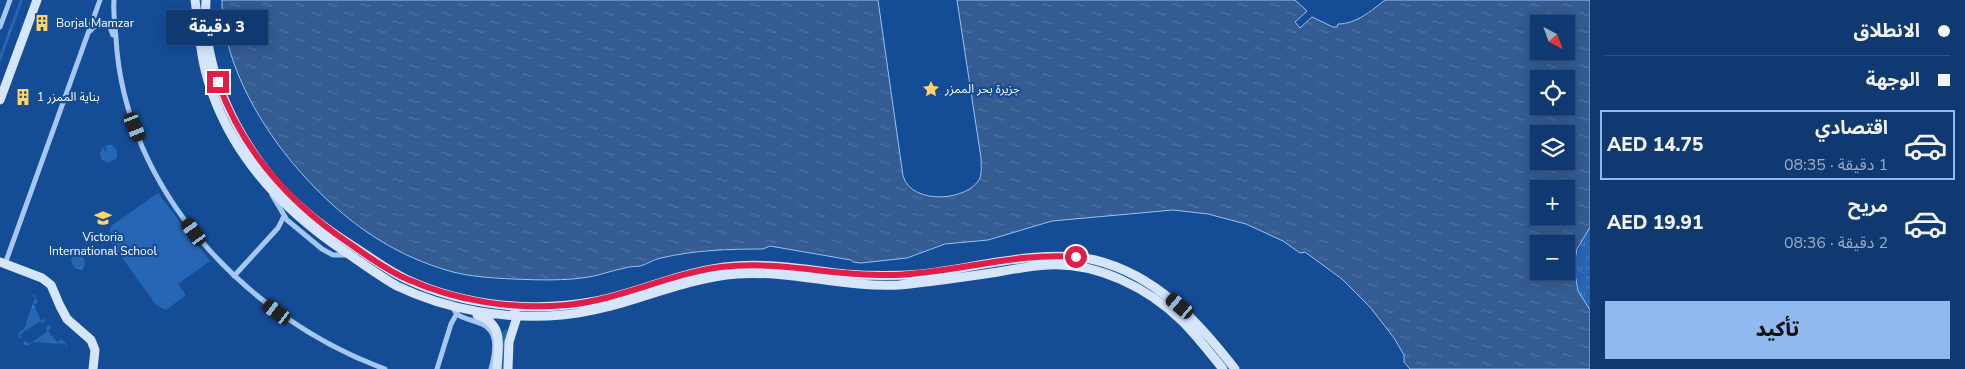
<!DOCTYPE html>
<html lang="ar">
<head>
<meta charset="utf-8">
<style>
  body { margin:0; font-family:"Nunito Sans","Noto Sans Arabic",sans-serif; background:#1d4478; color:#f1f3f6; direction:rtl; height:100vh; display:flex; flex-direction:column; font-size:19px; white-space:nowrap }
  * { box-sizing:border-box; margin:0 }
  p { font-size:16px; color:#9bacc3 }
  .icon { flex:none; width:28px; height:28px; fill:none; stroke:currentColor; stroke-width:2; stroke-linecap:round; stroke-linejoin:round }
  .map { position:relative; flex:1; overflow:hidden; direction:ltr }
  .side { display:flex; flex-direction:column; background:#0f3970; width:375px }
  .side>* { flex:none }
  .hud { display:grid; align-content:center; height:110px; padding:0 15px; background:#0f3970 }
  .needle { width:32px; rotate:139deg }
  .controls { position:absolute; left:1530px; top:15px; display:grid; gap:10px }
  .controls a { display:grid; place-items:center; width:45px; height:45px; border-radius:0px; background:#0f3970; box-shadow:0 2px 12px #0003,0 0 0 1px #2f5383; font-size:25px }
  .end { position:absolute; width:22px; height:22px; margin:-11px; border:6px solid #e11d48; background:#fff; box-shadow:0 0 0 2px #fff }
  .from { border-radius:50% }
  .bubble { position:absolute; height:35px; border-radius:0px; background:#0f3970; box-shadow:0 2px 12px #0003,0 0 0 1px #2f5383; font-size:16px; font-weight:800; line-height:35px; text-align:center; direction:rtl }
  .car { position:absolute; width:15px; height:30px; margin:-15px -8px; border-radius:6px; box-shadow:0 0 4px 1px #0007; background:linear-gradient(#222 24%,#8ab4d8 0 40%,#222 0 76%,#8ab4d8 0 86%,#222 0) }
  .hud b { display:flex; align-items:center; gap:18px; height:48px; font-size:19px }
  .hud b+b { border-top:1px solid #2f5383 }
  .hud i { width:12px; height:12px; background:#f1f3f6 }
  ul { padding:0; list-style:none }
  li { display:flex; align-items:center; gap:15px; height:70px; margin:0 10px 8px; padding:0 5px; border:2px solid transparent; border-radius:0px }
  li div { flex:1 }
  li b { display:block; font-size:19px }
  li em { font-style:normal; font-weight:800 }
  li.current { border-color:#90b9f0 }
  li>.icon { width:45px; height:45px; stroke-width:1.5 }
  .button { display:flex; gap:10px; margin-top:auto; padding:10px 15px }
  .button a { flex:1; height:58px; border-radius:0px; background:#90b9f0; color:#111; font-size:20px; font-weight:800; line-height:58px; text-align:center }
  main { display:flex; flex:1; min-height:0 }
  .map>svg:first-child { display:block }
</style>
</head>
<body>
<main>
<section class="side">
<div class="hud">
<b><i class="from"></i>الانطلاق</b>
<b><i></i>الوجهة</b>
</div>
<ul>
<li class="current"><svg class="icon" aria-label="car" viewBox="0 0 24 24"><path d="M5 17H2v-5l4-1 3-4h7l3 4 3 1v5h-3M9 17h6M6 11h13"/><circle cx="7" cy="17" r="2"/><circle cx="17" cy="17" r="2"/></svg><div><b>اقتصادي</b><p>1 دقيقة · 08:35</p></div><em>AED 14.75</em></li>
<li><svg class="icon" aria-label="car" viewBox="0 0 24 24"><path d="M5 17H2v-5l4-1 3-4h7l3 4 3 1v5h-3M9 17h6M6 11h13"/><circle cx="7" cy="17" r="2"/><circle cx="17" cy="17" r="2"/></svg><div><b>مريح</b><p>2 دقيقة · 08:36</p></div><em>AED 19.91</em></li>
</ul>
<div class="button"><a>تأكيد</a></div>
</section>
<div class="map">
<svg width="1590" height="369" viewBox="0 0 1590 369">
  <defs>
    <pattern id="grass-tufts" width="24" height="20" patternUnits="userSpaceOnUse" patternTransform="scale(1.25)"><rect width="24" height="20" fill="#2766b5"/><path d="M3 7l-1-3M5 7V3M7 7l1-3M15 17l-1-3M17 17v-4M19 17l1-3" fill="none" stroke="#477dc0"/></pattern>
    <pattern id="garden-dots" width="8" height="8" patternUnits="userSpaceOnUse" patternTransform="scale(1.25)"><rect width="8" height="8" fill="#2766b5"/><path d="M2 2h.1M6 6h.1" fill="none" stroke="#477dc0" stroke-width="1.8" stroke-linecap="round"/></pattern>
    <pattern id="water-ripples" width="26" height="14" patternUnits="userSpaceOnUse" patternTransform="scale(1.25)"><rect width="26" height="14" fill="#345c92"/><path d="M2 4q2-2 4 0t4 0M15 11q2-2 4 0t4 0" fill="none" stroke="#5274a2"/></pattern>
  </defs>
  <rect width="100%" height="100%" fill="#144c96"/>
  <!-- grass -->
  <path fill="url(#grass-tufts)" d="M20 0H23L0 63V54Z
    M110 145C117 147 119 153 116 159L108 163 101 159 100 153 103 147 105 151 107 150 105 146Z
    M1590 227V310C1568 285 1572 253 1590 227Z
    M74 252C81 252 85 258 85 265L82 270 75 268 71 262 72 254 73 256 75 255Z
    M32 294H34L38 302 34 305 41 321 45 318 44 323 39 322 20 334 22 338H19L18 333 24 329 35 298Z
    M49 325 51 328 48 331 57 342 62 339 67 346 66 348 65 344 33 342 28 346 23 344 26 341 29 344 47 332 46 327Z
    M506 329 508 332 505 369H501L502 332Z"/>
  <!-- garden -->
  <path fill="url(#garden-dots)" d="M1590 241V263L1582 262Z
    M1582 265 1590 266V298L1583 282Z"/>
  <!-- pitch -->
  <path fill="#2766b5" d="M158 193 210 261 178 284 186 295 166 310 156 305 108 238 111 226Z"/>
  <!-- water -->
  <path fill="url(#water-ripples)" stroke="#97c2f5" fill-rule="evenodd" d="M222 0H878L903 176C912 206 969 201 980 178 982 172 981 165 981 158L957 0H1295L1307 11 1295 22 1300 28 1312 17 1333 27H1337L1338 24C1356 24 1371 11 1385 0H1590V227L1577 249 1574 268 1578 291 1590 310V369H1410L1404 362V355L1394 338 1370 307 1342 279 1305 252 1300 253 1283 241 1246 224 1208 214 1173 210 1052 221 988 240 945 244 907 258 861 263 853 262 851 260 770 246 763 249C729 249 695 250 661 258 654 259 648 264 640 266 635 267 630 266 625 268 613 270 601 275 589 277 564 281 538 280 513 279 493 278 473 277 453 272 386 254 334 213 291 161 256 119 221 55 222 0ZM1539 24H1566V51H1539ZM1539 79H1566V106H1539ZM1539 134H1566V161H1539ZM1539 189H1566V216H1539ZM1539 244H1566V271H1539Z"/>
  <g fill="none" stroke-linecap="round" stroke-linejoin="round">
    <!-- street -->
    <path stroke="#a5c7f2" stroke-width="5" d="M114 0C113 13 115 25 116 38 124 189 247 319 385 369
      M0 27 10 0
      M90 31 98 23H106L110 27 113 35
      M272 195 287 220 322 249 333 255H347
      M5 264 100 0
      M234 276 278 228 284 216
      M453 306C457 331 509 306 491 369
      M437 369 451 324 456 315"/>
    <!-- secondary -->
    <path stroke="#d4e5fc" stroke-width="9" d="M195 0C200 36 200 63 214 98 240 166 290 216 350 255 366 266 381 277 397 286 447 310 506 320 562 315 622 310 676 279 737 274 792 270 844 288 899 285 932 282 965 277 998 272 1014 269 1031 266 1048 265 1097 262 1148 288 1182 321 1197 336 1210 353 1223 369
      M206 0C202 64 232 129 272 178 295 205 323 227 353 246 370 257 387 270 406 279 464 306 533 313 596 301 644 291 683 270 735 266 773 263 809 270 846 274 871 276 897 276 921 274 976 268 1042 248 1095 260 1156 275 1198 321 1235 369
      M0 100 37 0
      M0 262 42 278 51 285 60 306 67 319 91 340 95 350 93 369
      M477 315C505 324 498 346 497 369
      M508 369 509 342 516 320 515 311"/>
  </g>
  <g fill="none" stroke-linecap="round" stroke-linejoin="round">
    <!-- route -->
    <path stroke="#e11d48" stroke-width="6" d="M218 82C243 153 291 205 353 246 370 258 388 271 407 279 456 301 513 310 567 305 620 300 668 274 721 267 779 260 836 277 894 275 954 273 1016 252 1076 257"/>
  </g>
  <!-- icons -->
  <defs>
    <g id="building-bare" transform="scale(1.35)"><path d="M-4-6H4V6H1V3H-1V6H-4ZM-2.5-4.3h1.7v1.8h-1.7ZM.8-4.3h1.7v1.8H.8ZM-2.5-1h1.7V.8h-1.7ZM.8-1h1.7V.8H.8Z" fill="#ffd466" stroke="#144c96" stroke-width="2.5" paint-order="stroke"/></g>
    <g id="sight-bare" transform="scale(1.35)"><path d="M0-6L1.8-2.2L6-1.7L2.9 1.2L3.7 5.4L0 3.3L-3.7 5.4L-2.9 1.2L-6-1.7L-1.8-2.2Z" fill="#ffd466" stroke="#144c96" stroke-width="2.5" paint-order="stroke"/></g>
    <g id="school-bare" transform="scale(1.35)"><path d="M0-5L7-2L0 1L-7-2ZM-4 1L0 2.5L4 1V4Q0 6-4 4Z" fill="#ffd466" stroke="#144c96" stroke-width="2.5" paint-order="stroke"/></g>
  </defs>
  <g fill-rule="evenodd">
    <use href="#building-bare" x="42" y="23"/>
    <use href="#sight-bare" x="931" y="89"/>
    <use href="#building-bare" x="23" y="97"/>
    <use href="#school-bare" x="103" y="218"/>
  </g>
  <g text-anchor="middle" stroke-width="4.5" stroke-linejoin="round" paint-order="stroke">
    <!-- poi labels -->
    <g font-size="12" fill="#fff" stroke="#144c96" text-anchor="start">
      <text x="56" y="27">Borjal Mamzar</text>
      <text x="945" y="93">جزيرة بحر الممزر</text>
      <text x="37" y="101">بناية الممزر 1</text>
      <text x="103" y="241" text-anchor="middle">Victoria<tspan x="103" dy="14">International School</tspan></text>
    </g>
  </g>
</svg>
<div class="controls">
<a><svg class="needle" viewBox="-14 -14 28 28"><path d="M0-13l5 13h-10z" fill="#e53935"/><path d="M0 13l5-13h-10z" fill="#9bacc3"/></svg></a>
<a><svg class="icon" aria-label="locate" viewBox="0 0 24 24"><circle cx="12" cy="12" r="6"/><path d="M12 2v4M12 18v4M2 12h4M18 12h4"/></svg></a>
<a><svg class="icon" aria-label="layers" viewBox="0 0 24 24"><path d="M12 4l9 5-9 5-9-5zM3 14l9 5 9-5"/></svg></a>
<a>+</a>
<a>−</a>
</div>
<i class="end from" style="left:1076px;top:257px"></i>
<i class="end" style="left:218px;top:82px"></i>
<div class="bubble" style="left:166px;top:10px;width:102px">3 دقيقة</div>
<i class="car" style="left:135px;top:127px;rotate:158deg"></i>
<i class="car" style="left:194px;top:232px;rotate:324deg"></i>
<i class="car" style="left:1180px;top:306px;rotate:310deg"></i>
<i class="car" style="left:277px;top:312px;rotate:307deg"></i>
</div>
</main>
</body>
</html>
